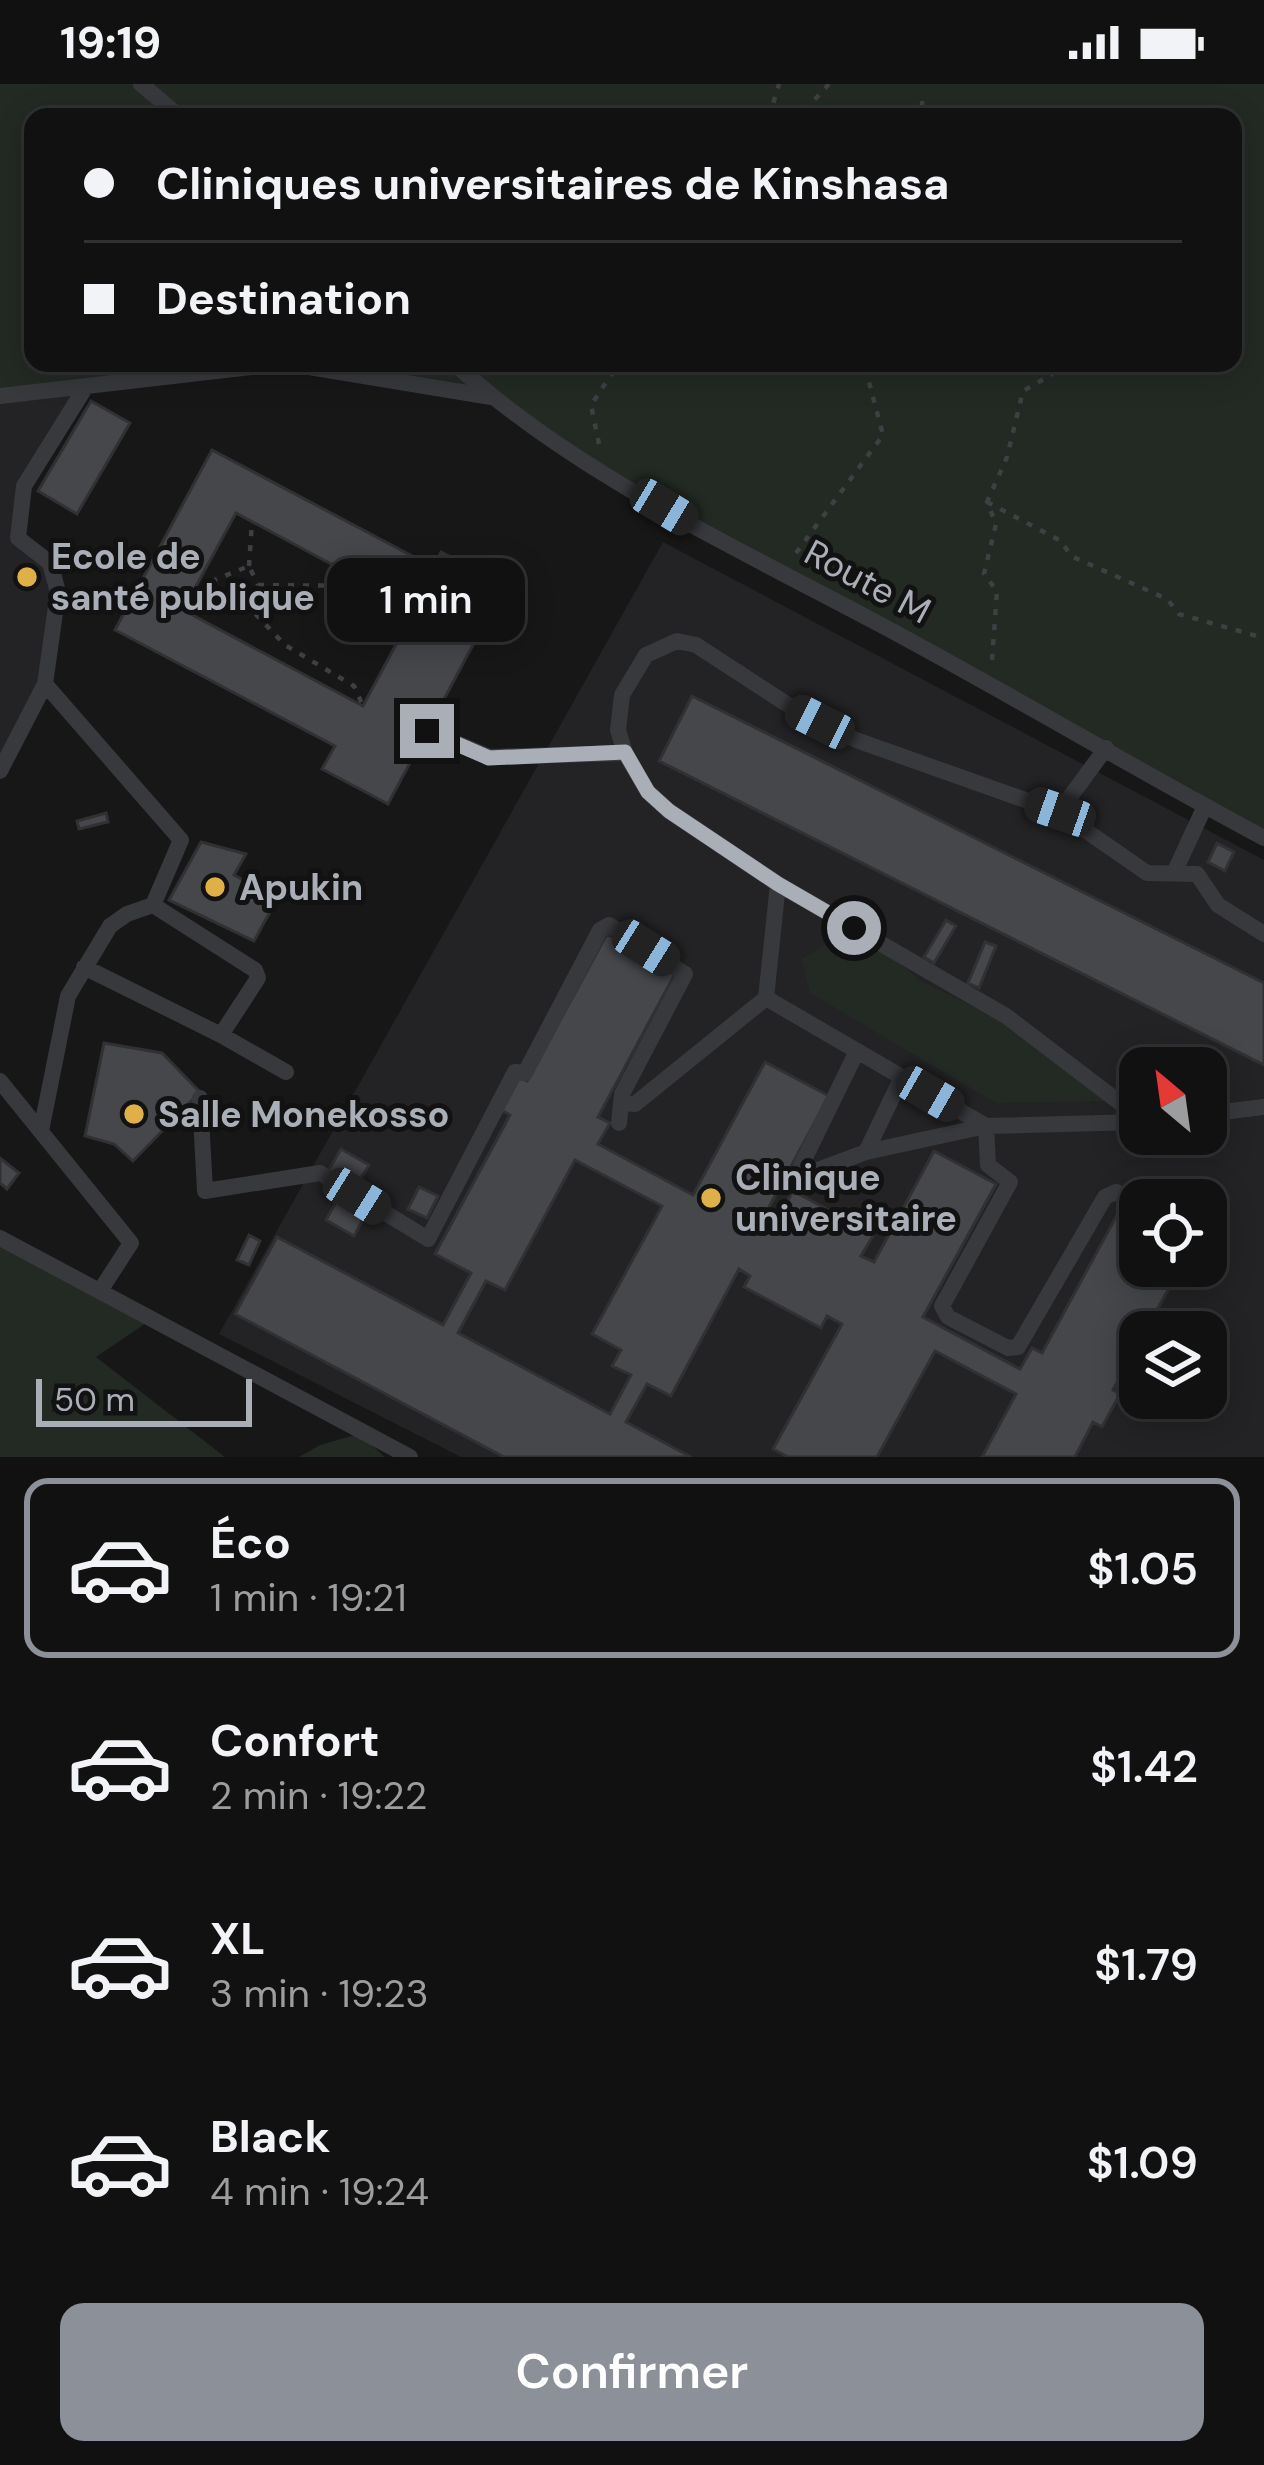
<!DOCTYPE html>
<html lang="fr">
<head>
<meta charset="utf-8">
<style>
  body { margin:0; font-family:"DM Sans",sans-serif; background:#1a1a1b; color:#f1f3f6; height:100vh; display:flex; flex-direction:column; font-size:45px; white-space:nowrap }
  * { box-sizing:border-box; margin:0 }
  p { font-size:39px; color:#9c9d9f }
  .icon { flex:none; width:66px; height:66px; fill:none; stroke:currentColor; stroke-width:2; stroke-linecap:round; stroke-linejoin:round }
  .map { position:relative; height:1373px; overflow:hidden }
  .drawer { display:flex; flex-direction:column; background:#111112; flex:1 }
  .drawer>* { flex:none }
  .hud { position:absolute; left:24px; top:24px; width:1218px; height:264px; border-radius:24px; box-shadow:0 6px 30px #0003,0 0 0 3px #303132; display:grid; align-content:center; height:264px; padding:0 60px; background:#111112 }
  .needle { width:78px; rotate:331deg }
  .controls { position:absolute; left:1119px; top:963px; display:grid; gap:24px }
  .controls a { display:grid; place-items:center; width:108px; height:108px; border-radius:24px; background:#111112; box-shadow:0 6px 30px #0003,0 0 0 3px #303132; font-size:60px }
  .scale { position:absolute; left:36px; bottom:30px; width:216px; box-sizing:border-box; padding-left:12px; border:6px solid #aaaeb7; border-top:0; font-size:33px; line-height:42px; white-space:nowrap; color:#aaaeb7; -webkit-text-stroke:9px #121213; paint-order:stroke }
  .end { position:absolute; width:54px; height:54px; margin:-27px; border:15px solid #aaaeb7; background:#111; box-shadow:0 0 0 6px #111 }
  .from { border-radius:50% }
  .bubble { position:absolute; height:84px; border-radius:24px; background:#111112; box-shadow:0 6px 30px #0003,0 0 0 3px #303132; font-size:39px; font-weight:600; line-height:84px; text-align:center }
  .car { position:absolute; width:36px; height:72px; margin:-36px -18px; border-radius:15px; box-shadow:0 0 9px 3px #0007; background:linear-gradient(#222 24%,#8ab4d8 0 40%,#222 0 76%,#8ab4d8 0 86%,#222 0) }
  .hud b { display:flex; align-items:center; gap:42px; height:114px; font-size:45px }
  .hud b+b { border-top:3px solid #303132 }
  .hud i { width:30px; height:30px; background:#f1f3f6 }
  ul { padding:21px 0 0; list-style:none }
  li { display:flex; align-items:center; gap:36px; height:180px; margin:0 24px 18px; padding:0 36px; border:6px solid transparent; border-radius:24px }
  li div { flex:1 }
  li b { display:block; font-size:45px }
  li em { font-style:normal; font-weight:600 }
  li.current { border-color:#8c9099 }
  li>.icon { width:108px; height:108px; stroke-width:1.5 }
  .action { display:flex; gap:24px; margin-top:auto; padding:24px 60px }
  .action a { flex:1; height:138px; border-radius:24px; background:#8c9099; color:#fff; font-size:48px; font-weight:600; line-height:138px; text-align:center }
  .status { display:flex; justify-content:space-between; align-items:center; height:84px; padding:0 60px; background:#111112; direction:ltr }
  .status svg { height:33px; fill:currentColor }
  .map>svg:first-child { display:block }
</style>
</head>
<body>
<div class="status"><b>19:19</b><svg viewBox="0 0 49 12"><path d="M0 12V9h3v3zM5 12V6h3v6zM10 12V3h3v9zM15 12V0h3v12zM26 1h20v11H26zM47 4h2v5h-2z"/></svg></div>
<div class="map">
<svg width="1264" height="1373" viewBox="0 0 1264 1373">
  <rect width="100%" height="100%" fill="#171718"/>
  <!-- built -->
  <path fill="#232325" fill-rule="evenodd" d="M85 304 24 402 18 454 50 479 58 508 45 600 0 687V312Z
    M663 458 1264 776V1373H461L219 1250ZM1140 984H1206V1050H1140ZM1140 1116H1206V1182H1140ZM1140 1248H1206V1314H1140Z"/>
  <!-- green -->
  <path fill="#232a24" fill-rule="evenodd" d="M0 0H1264V754L782 488 491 314 270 280 0 312ZM33 33H1233V279H33Z
    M836 854 882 865 921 897 994 933 1106 1017 996 1019 810 909 802 875Z
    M0 1153 152 1235 96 1273 225 1373H0Z
    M359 1350 385 1373H299L320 1361Z"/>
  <!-- building -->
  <path fill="#46474b" stroke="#313134" stroke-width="3" fill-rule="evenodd" d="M91 317 130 339 77 430 38 407Z
    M212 366 433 483 441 468 505 501 388 720 322 685 335 662 115 546ZM236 429 415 525 363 622 183 526Z
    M692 612 1264 899V981L659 677Z
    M106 729 108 738 79 745 77 737Z
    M201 758 246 770 234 791 277 815 254 857 169 816Z
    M1217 759 1234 768 1225 787 1208 778Z
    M946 836 956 842 934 879 924 873Z
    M607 850 676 888 598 1033 610 1039 598 1060 693 1111 765 978 829 1012 769 1123 781 1129 793 1107 874 1150 861 1172 874 1178 934 1067 996 1100 923 1233 1020 1285 1032 1264 1042 1269 1124 1118 1140 1127V1182H1181L1145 1248H1140V1257L1113 1306 1120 1310 1102 1343 1093 1338 1075 1373H982L1016 1310 935 1267 877 1373H788L773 1365 842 1240 827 1232 821 1244 744 1203 750 1192 739 1185 671 1312 647 1300 626 1338 691 1373H504L235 1230 277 1153 443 1241 471 1189 435 1170 510 1031 501 1026 519 993 527 997ZM575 1076 662 1122 592 1250 621 1266 612 1282 631 1291 610 1330 458 1249 486 1197 505 1206Z
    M985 858 996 862 979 904 968 899Z
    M104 959 162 969 200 1008 133 1077 114 1060 85 1052Z
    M341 1065 369 1081 350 1113 322 1097Z
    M0 1074 19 1089 7 1105 0 1099Z
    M419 1103 438 1112 427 1134 408 1125Z
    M337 1116 365 1132 354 1152 326 1136Z
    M249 1151 260 1157 249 1181 237 1176Z"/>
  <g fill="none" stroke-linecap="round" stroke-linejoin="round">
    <!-- path -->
    <path stroke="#3e4044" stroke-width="4.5" stroke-dasharray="6 9" stroke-linecap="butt" d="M922 17 923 33
      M769 33 779 0
      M791 33 808 23 829 0
      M1047 279 1051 291
      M599 360 591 321 619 279
      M987 418 1061 457 1071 472 1167 515 1179 530 1264 554
      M796 469 883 351 864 279
      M249 482 252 438
      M258 501 373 502
      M245 519 285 561 354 602 363 622
      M207 523 205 500 249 482 258 501
      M183 526 245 519 258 501
      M992 576 997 507 984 490 996 440 987 418 1007 373 1023 307 1051 291 1061 279"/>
    <!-- service -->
    <path stroke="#38393d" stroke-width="16" d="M141 0 180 33
      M454 279C572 388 739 465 881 541 1010 610 1135 685 1264 754
      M0 312 285 279 491 313
      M45 600 181 756 153 821
      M427 647 489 673 625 669
      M1106 664 1059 728 856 656 785 619 696 561 677 557 646 571 622 611 618 646 625 669 648 708 669 727 778 800 1006 932 1140 1034
      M0 687 45 600 58 508 50 479 18 454 24 402 85 304
      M1059 728 1147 789 1197 790 1218 821 1264 850
      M1174 789 1205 722
      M84 883 221 951 286 988
      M766 914 986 1042 1140 1038
      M856 969 801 1082 802 1088 807 1090 866 1068 986 1042 988 1081 1010 1098 942 1222 948 1233 1008 1264 1018 1263 1105 1113 1116 1108 1140 1118
      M0 997 131 1159 100 1207
      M200 1014 205 1107 320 1089 428 1155 515 988 525 989 600 846 609 841 685 890 622 1010 619 1039
      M623 1019 635 1020 766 914 778 800
      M1206 1030 1264 1023
      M41 1047 68 912 110 842 127 830 153 821 255 886 258 894 221 951
      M866 1068 902 993
      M1206 1147 1212 1150
      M0 1154 410 1373"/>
  </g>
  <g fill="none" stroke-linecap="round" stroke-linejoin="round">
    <!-- route -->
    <path stroke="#aaaeb7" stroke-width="15" d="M427 647 489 674 625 668 648 708 669 727 778 800 854 844"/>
  </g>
  <!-- markers -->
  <g fill="#dfaf48" stroke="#121213" stroke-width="4.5">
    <circle cx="27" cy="493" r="12"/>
    <circle cx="215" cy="803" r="12"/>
    <circle cx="134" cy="1030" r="12"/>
    <circle cx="711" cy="1114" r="12"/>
  </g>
  <g text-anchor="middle" stroke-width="10" stroke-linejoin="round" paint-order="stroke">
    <!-- poi labels -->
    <g font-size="36" font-weight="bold" fill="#aaaeb7" stroke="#121213" text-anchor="start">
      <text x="51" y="485">Ecole de<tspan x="51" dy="41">santé publique</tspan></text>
      <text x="239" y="816">Apukin</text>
      <text x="158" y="1043">Salle Monekosso</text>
      <text x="735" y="1106">Clinique<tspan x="735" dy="41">universitaire</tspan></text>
    </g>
    <!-- street labels -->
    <g font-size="36" fill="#aaaeb7" stroke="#121213">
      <text transform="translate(868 497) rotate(28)" y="13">Route M</text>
    </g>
  </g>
</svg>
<div class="controls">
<a><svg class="needle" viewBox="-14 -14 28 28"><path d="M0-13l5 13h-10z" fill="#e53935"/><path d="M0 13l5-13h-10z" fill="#9c9d9f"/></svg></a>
<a><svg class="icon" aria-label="locate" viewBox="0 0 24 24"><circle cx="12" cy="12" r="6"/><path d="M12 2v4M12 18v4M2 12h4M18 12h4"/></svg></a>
<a><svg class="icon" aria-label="layers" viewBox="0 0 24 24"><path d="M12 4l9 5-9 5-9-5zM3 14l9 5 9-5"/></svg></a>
</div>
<div class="scale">50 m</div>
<i class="end from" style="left:854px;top:844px"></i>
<i class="end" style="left:427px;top:647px"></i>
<div class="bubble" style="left:327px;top:474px;width:198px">1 min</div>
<i class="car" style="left:664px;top:423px;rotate:121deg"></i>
<i class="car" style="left:820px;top:638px;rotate:297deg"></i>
<i class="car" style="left:1060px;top:728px;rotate:289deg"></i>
<i class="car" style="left:646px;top:864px;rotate:122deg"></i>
<i class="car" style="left:930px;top:1010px;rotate:120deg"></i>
<i class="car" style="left:357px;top:1112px;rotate:122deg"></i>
<div class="hud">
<b><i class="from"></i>Cliniques universitaires de Kinshasa</b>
<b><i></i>Destination</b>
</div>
</div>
<section class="drawer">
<ul>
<li class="current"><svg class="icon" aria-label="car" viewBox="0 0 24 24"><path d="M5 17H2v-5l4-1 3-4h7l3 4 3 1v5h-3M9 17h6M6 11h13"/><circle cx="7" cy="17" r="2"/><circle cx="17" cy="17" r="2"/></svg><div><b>Éco</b><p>1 min · 19:21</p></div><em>$1.05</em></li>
<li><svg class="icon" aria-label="car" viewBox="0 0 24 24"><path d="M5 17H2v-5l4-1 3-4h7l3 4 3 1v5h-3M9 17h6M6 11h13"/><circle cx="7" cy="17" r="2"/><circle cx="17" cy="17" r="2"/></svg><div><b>Confort</b><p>2 min · 19:22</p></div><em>$1.42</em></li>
<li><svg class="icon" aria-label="car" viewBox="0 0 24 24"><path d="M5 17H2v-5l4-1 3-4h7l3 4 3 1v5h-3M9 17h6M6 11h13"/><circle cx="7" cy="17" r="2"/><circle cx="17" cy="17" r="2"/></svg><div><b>XL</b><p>3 min · 19:23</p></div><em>$1.79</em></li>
<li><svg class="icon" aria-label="car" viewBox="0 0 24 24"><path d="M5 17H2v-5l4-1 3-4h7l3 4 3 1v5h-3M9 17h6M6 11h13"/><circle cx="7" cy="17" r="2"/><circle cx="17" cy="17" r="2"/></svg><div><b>Black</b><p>4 min · 19:24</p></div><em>$1.09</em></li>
</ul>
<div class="action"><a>Confirmer</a></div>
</section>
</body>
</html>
